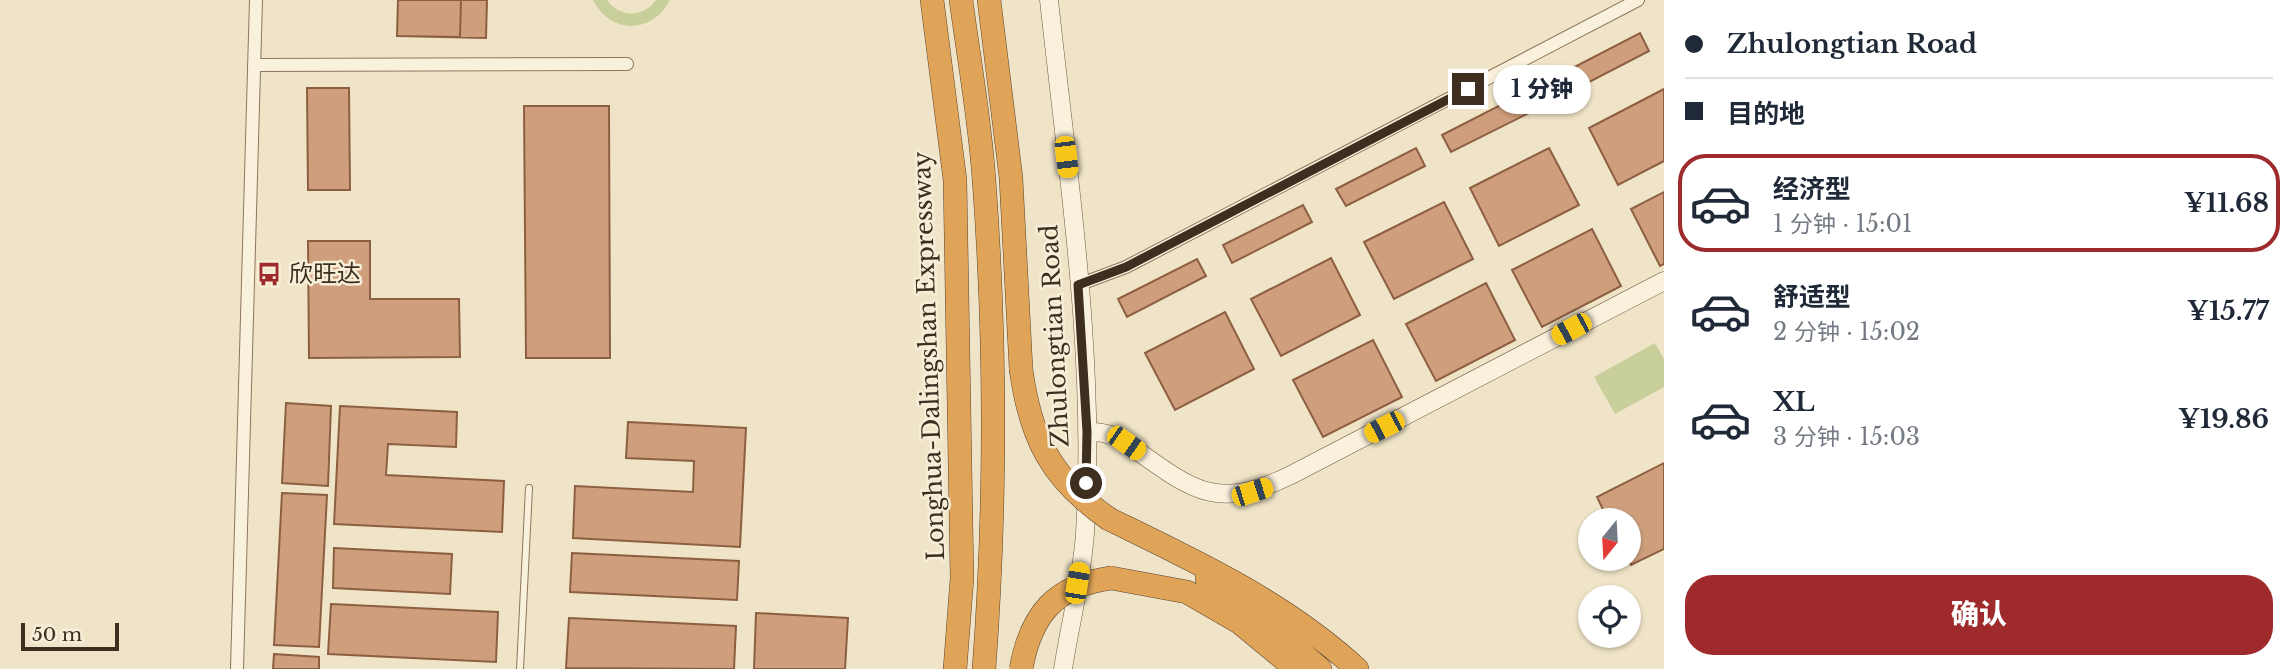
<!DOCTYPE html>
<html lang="zh">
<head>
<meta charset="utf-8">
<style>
  body { margin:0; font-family:"Libre Baskerville","Noto Sans SC",serif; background:#f6f6f7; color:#1f2937; height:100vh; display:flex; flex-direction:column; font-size:26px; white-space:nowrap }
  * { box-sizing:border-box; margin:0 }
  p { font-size:23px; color:#747a83 }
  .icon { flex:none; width:38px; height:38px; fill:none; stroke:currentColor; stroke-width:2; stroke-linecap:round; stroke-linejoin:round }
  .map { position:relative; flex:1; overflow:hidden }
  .panel { display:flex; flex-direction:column; background:#fff; width:630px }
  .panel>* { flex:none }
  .banner { display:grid; align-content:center; height:154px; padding:0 21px; background:#fff }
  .needle { width:46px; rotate:198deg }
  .tools { position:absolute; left:1578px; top:508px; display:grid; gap:14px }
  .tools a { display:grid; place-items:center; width:63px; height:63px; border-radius:50%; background:#fff; box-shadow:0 2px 5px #0004; font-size:35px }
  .scale { position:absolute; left:21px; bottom:18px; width:98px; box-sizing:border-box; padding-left:7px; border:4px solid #3d2e20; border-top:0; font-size:19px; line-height:24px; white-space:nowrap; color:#3d2e20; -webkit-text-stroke:5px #f7eed8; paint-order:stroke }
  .end { position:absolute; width:32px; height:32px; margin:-16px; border:9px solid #3d2e20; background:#fff; box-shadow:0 0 0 4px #fff }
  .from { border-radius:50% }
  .bubble { position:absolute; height:49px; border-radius:24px; background:#fff; box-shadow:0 2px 5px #0004; font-size:23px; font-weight:800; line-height:49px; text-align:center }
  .car { position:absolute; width:21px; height:42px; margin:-21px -10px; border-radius:9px; box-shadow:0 0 5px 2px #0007; background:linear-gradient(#f5c518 24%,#345 0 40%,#f5c518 0 76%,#345 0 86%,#f5c518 0) }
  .banner b { display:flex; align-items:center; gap:24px; height:66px; font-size:26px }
  .banner b+b { border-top:2px solid #e0e1e3 }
  .banner i { width:18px; height:18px; background:#1f2937 }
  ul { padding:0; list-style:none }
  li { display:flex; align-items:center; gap:21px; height:98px; margin:0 14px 10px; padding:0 7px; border:4px solid transparent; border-radius:28px }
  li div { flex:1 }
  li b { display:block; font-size:26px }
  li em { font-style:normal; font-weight:800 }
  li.current { border-color:#9e2a2b }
  li>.icon { width:63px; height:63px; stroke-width:1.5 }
  .button { display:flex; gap:14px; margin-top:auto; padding:14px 21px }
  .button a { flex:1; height:80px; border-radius:28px; background:#9e2a2b; color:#fff; font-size:28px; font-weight:800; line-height:80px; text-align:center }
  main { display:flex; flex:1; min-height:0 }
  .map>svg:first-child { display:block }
</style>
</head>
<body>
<main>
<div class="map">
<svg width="1664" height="669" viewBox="0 0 1664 669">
  <rect width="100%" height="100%" fill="#f0e4c8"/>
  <!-- green -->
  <path fill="#c9cf9b" d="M593 0H607C620 18 643 18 656 0H670C653 34 610 35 593 0Z
    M1655 343 1664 359V387L1615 414 1594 377Z"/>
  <!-- building -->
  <path fill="#cf9f7d" stroke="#8d5f41" stroke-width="2" d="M398 0H461L460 37 397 36Z
    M398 0H487L486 38 397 36Z
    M1640 33 1649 51 1570 92 1561 74Z
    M307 88H349L350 190H308Z
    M1664 89V161L1618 185 1589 128Z
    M1522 94 1531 112 1451 152 1442 135Z
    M524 106H609L610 358H526Z
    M1416 148 1425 166 1346 206 1336 189Z
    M1549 148 1579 205 1499 246 1470 188Z
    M1664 192V264L1660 266 1631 209Z
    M1444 202 1473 259 1394 299 1364 242Z
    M1303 205 1312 222 1232 263 1223 245Z
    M1592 229 1621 286 1542 327 1512 270Z
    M308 241H370V299H459L460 357 309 358Z
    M1331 258 1360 315 1281 356 1251 299Z
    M1197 259 1206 276 1127 317 1118 299Z
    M1486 283 1515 340 1436 381 1406 324Z
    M1225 312 1254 369 1175 410 1145 353Z
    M1373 340 1402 397 1323 437 1293 380Z
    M286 403 331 406 328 486 282 483Z
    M340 406 457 412 456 447 388 444 386 475 504 481 502 532 334 524Z
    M628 422 746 428 740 547 573 538 575 486 693 492 694 461 626 458Z
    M1664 463V549L1631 565 1628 558 1629 520H1608L1597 497Z
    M282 493 327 495 319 647 274 645Z
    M334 548 452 554 450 594 333 588Z
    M572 553 739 561 737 600 570 592Z
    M331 604 498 612 496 662 328 654Z
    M756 613 848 618 845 669H754Z
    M569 618 736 626 734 669 566 668Z
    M274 654 319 657V669H273Z"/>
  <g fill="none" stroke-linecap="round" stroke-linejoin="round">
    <!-- lane casing -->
    <g stroke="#8d765c" stroke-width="8">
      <path id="lane" d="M520 669 529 488"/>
    </g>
    <!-- street casing -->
    <g stroke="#8d765c" stroke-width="14">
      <path id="street" d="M254 65 627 64
        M1078 285 1126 267 1638 0
        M237 669 256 0"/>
    </g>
    <!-- secondary casing -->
    <g stroke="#6f573f" stroke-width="19">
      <path id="secondary" d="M1049 0C1068 176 1096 356 1085 533 1082 578 1070 624 1063 669
        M1087 432C1109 431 1119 438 1136 450 1196 493 1219 510 1291 475L1664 281"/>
    </g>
    <!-- highway casing -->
    <g stroke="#5b4430" stroke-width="24">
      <path id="highway" d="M932 0 955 180 962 578 955 669
        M961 0C969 60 980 120 984 180 996 342 996 506 984 669
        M989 0 1011 178 1021 369
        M1109 519C1197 562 1284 602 1357 669
        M1111 578 1187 592 1239 622 1296 669
        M1207 579 1274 629 1320 669"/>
    </g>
    <!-- lane -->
    <use href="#lane" stroke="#faf1dc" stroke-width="6"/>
    <!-- street -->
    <use href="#street" stroke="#faf1dc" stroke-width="12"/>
    <!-- secondary -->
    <use href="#secondary" stroke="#faf1dc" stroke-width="18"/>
    <!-- highway -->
    <use href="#highway" stroke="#e0a458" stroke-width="23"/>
    <!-- highway-bridge casing -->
    <g stroke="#5b4430" stroke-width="24" stroke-linecap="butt">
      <path id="highway-bridge" d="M1021 369C1030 437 1051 479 1109 519
        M1021 669C1031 614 1055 586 1111 578"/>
    </g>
    <!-- highway-bridge -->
    <use href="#highway-bridge" stroke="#e0a458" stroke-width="23"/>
  </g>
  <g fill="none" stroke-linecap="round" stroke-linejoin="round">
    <!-- route -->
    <path stroke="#3d2e20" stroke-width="9" d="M1086 483 1087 432 1078 285 1126 267 1468 89"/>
  </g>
  <!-- icons -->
  <defs>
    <g id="bus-bare" transform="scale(1.89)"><path d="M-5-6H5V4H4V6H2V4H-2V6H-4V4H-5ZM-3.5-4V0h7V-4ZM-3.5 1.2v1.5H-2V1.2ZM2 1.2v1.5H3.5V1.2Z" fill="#9e2a2b" stroke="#f7eed8" stroke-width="2.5" paint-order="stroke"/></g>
  </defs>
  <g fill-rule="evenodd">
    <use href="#bus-bare" x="269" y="274"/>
  </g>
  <g text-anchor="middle" stroke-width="5" stroke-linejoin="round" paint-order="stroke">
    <!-- poi labels -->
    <g font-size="24" fill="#3d2e20" stroke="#f7eed8" text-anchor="start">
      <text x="289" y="282">欣旺达</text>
    </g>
    <!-- street labels -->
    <g font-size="24" fill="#3d2e20" stroke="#f7eed8">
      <text transform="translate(1055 336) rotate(-93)" y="8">Zhulongtian Road</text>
      <text transform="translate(929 356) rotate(-92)" y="8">Longhua-Dalingshan Expressway</text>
    </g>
  </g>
</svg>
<div class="tools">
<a><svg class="needle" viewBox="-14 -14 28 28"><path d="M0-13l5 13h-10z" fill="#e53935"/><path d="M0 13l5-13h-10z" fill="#747a83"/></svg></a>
<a><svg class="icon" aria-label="locate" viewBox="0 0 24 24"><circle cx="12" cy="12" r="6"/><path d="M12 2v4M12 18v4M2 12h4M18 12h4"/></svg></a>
</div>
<div class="scale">50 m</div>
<i class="end from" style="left:1086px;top:483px"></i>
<i class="end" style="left:1468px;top:89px"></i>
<div class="bubble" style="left:1493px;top:65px;width:98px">1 分钟</div>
<i class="car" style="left:1066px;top:157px;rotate:173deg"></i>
<i class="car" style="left:1571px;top:329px;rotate:242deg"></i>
<i class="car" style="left:1384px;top:427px;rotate:243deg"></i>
<i class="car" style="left:1126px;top:443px;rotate:125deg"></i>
<i class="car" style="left:1252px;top:492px;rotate:72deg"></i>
<i class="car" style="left:1077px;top:583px;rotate:9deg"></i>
</div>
<section class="panel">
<div class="banner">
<b><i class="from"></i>Zhulongtian Road</b>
<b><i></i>目的地</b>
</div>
<ul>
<li class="current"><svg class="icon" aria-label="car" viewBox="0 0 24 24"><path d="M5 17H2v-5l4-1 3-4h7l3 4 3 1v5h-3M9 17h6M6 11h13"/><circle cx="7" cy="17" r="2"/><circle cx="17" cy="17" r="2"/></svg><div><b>经济型</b><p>1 分钟 · 15:01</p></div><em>¥11.68</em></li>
<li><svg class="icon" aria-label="car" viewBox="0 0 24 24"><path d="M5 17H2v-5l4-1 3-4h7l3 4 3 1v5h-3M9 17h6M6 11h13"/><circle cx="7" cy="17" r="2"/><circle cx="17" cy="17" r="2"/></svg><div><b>舒适型</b><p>2 分钟 · 15:02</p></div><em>¥15.77</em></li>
<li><svg class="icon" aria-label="car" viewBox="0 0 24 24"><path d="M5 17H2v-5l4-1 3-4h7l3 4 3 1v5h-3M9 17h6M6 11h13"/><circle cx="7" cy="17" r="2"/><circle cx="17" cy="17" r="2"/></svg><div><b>XL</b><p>3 分钟 · 15:03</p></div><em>¥19.86</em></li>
</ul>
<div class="button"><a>确认</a></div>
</section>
</main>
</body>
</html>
